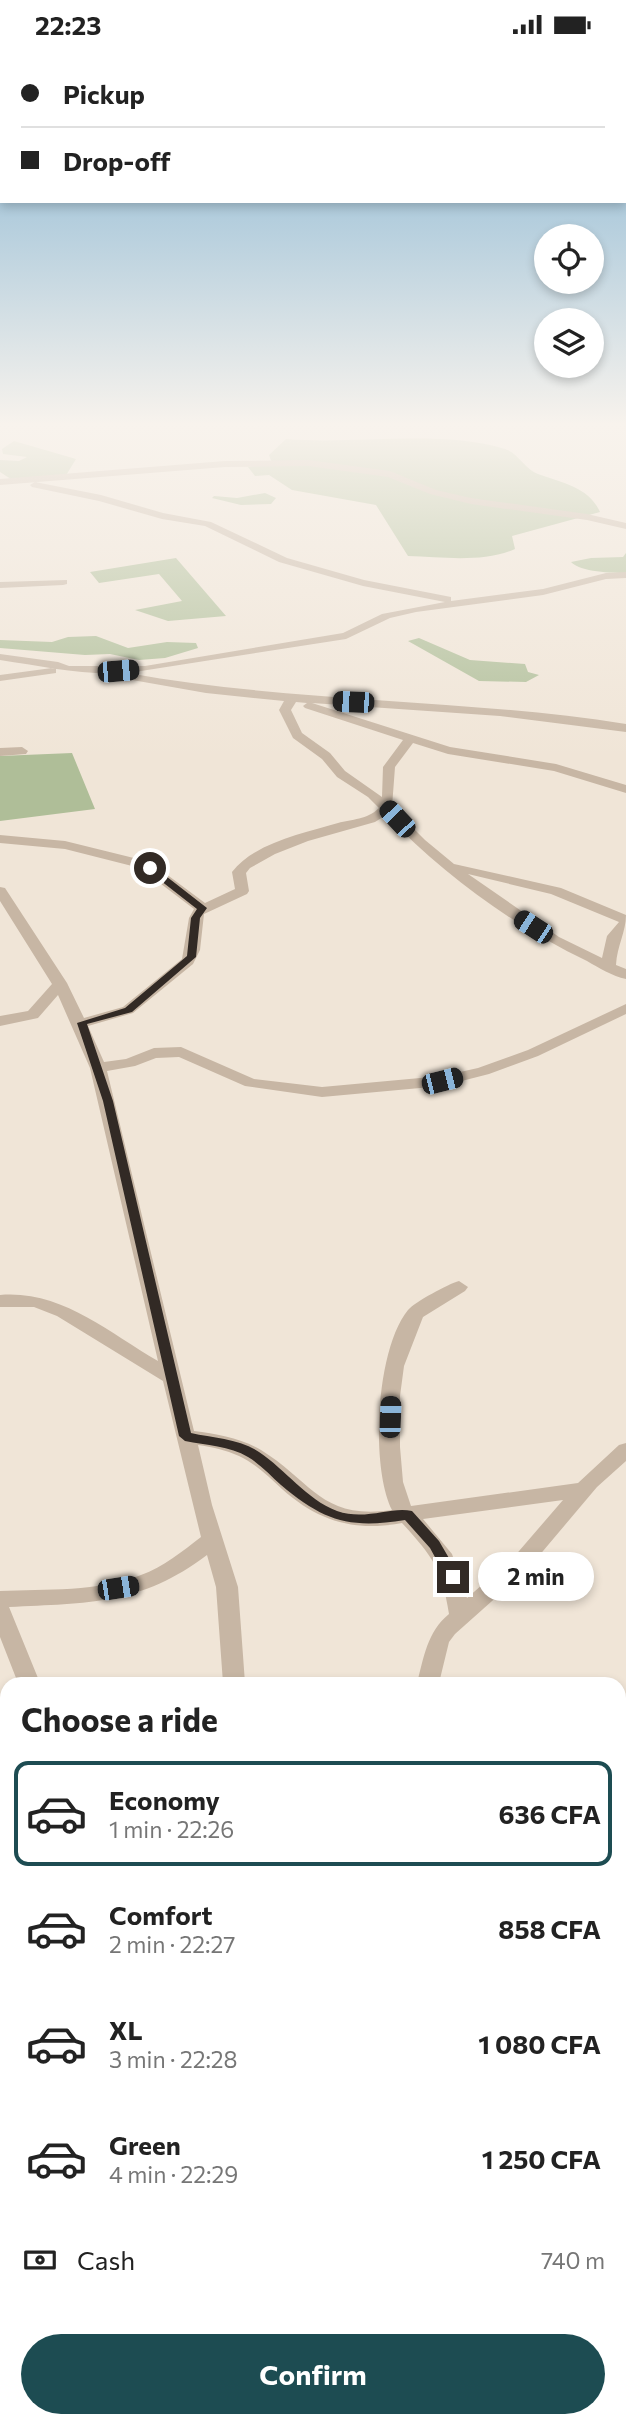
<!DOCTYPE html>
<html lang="en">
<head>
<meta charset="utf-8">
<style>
  body { margin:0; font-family:Commissioner,sans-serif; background:#f6f6f6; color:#222; height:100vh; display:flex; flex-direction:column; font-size:26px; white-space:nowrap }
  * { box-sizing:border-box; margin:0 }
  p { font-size:23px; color:#767676 }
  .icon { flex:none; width:38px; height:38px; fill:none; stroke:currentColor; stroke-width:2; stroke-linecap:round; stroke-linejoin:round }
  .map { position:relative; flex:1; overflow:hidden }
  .panel { position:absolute; left:0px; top:1628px; width:626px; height:751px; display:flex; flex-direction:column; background:#fff; border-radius:21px 21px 0 0; box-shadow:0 4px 10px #0003 }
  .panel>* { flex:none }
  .banner { position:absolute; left:0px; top:0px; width:626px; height:154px; box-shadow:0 4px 10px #0003; display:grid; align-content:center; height:154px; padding:0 21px; background:#fff }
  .fabs { position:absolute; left:534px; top:175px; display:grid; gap:14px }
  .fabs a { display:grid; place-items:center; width:70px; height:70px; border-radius:50%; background:#fff; box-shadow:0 4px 10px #0003; font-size:35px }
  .end { position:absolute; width:32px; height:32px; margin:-16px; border:9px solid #322a25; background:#fff; box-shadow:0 0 0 4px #fff }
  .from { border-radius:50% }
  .bubble { position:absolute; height:49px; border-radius:24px; background:#fff; box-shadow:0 4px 10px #0003; font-size:23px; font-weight:700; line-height:49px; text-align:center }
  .car { position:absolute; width:21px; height:42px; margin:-21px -10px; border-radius:9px; box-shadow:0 0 5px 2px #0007; background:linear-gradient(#222 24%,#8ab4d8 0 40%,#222 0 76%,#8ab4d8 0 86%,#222 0) }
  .banner b { display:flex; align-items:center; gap:24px; height:66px; font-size:26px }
  .banner b+b { border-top:2px solid #e0e0e0 }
  .banner i { width:18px; height:18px; background:#222 }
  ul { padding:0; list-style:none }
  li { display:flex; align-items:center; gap:21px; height:105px; margin:0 14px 10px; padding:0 7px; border:4px solid transparent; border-radius:14px }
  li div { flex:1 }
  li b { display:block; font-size:26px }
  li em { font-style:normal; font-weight:700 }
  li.on { border-color:#1d4c52 }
  li>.icon { width:63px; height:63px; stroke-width:1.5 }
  h2 { padding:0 21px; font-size:32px; line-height:84px }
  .pay { display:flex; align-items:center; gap:18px; height:77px; padding:0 21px; font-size:26px }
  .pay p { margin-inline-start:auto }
  .cta { display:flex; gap:14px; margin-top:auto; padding:14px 21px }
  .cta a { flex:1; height:80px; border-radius:42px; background:#1d4c52; color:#fff; font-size:28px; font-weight:700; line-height:80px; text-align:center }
  .status { display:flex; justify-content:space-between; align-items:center; height:49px; padding:0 35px; background:#fff; direction:ltr }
  .status svg { height:19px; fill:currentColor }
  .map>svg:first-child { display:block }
</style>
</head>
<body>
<div class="status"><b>22:23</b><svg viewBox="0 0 49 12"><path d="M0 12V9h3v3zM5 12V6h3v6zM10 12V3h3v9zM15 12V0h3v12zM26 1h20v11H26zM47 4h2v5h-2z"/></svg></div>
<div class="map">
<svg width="626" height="2378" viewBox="0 0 626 2378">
  <rect width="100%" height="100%" fill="#f0e5d7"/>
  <!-- green -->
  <path fill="#afbe98" d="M286 390C355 396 439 380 505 400 518 404 525 420 538 425 562 434 589 438 600 463L512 487 515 500C482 514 443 508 408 507L376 456 292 441 269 426 255 427 248 418 272 414 269 406Z
    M14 392 76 410 65 428 14 432 0 423V411L19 412 27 408 3 405 2 400Z
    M265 444 276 449 271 455 241 456 212 449 214 447 237 449Z
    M626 504V524C613 524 580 523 571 513L591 509 623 508Z
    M176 509 226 567 168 572 135 561 182 552 159 525 99 534 90 523Z
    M96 587 128 599 167 593 196 594 198 599 165 609 139 611 110 605 85 606 0 599V591L52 593 68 588Z
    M419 589 470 611 525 615 528 623 539 626 526 633 479 632 408 592Z
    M72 704 95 760 0 772V707Z"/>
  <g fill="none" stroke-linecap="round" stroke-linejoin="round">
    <!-- minor -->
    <path fill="#c7b6a4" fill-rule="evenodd" d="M308 411 390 422 436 441 471 449 587 465 626 474V480L587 471 471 455 430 445 388 428 308 417 225 418 0 436V430L225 412Z
      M35 433 101 446 163 464 211 473 287 509 364 531 451 548V552L543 540 606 524 626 523V529L606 530 543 546 416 563 390 569 346 590 128 624C293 654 461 649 626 675V683L500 667 312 654 450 698 556 715 626 736V744L554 722 448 705 413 694 395 718 392 758 425 791 454 815 561 839 626 866C626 883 617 897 616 916L626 920V930C612 927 599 919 587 912 513 877 443 825 386 766L375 773 308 792 275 805 250 819 246 824 249 842 247 845 204 865 200 901 193 915 133 964 88 977 104 1013 126 1010 154 999 181 998 254 1030 322 1038 442 1027 478 1019 528 1001 626 955V965L538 1007 489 1025 442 1037 322 1048 245 1037 179 1008 156 1009 135 1017 107 1022 194 1382C217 1385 241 1389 261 1401 313 1433 321 1471 392 1461 370 1417 376 1300 408 1261 415 1253 448 1235 459 1232L468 1238 465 1242 423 1268 404 1317 400 1347V1398L403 1433 411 1457 578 1434 619 1396 626 1394V1412L597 1438 527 1521 455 1585 449 1593 439 1634H417C424 1608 427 1583 449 1565 442 1519 432 1507 402 1474 354 1483 318 1472 282 1440 269 1428 256 1415 239 1407 226 1401 212 1398 198 1396L212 1456 238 1538 245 1634H223L216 1538 207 1506C141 1556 88 1554 9 1558L40 1634H18L0 1588V1542C45 1540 99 1543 141 1526 163 1518 183 1502 201 1488L163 1332 57 1267 34 1258H0V1246C62 1241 107 1283 158 1312L90 1019 58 946 38 969 0 977V967L28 962 52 935 0 852V838L5 839 67 934 84 969 123 958 182 910 189 869 194 860 140 819 65 800 0 794V786L65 792 150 813 205 854 235 840 232 823C254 794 304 784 338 774 352 770 367 771 379 759L368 748 337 728 322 710 293 689 279 661 284 652 206 644 121 629 122 624C80 626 41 617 0 611V605L58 613 69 617H145L343 584 382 565 445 553 363 537 279 513 205 477 162 470 99 452 32 438 30 436ZM296 653 307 654 303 657 305 659 403 691 383 718 382 748 345 722 330 704 302 684 291 661ZM468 825 551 845 619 873 607 887 602 909 559 888ZM563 1451 513 1509 467 1549 452 1505 423 1470Z
      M67 531V535L63 536 0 539V533Z
      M52 619 56 620V624L0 632V626Z
      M22 698 28 702 26 705 0 707V699Z
      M620 2032H626V2084L620 2086Z
      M7 2089V2122L0 2125V2092Z
      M626 2239V2269L620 2272V2242Z
      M620 2365 626 2378H589L586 2371H620Z
      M266 2371H299L296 2378H263Z
      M388 2371H418L419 2378H389Z"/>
  </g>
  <!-- sky -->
  <linearGradient id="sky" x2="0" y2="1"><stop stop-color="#7bafd0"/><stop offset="0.53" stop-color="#f8f3ed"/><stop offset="1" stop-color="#f8f3ed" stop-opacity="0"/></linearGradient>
  <rect width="626" height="709" fill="url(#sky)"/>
  <!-- route -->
  <path fill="#322a25" d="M147 817H153L207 859 200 869 196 908 132 963 87 975 113 1052 191 1384C213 1389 240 1390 259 1403 286 1421 306 1450 337 1462 366 1472 391 1457 412 1462L439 1492 460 1528 458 1532H448L430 1499 405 1471C349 1480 324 1472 281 1436 271 1427 260 1415 248 1408 230 1397 206 1396 185 1392L179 1387 103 1052 77 974 125 959 187 907 191 869 197 860 147 821Z"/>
</svg>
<div class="fabs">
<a><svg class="icon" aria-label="locate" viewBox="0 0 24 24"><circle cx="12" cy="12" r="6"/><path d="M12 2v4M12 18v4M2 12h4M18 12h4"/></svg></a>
<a><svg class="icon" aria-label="layers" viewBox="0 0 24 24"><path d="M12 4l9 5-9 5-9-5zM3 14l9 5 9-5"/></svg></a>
</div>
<i class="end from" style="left:150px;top:819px"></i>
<i class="end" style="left:453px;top:1528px"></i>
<div class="bubble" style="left:478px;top:1503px;width:116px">2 min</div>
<i class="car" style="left:118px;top:622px;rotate:85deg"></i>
<i class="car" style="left:353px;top:653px;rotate:272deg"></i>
<i class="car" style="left:397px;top:770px;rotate:317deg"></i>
<i class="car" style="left:533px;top:878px;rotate:303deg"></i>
<i class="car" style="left:442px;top:1032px;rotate:76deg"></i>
<i class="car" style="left:390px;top:1368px;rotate:2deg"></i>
<i class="car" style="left:118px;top:1539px;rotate:81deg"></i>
<div class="banner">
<b><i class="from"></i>Pickup</b>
<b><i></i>Drop-off</b>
</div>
<section class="panel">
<h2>Choose a ride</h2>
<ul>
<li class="on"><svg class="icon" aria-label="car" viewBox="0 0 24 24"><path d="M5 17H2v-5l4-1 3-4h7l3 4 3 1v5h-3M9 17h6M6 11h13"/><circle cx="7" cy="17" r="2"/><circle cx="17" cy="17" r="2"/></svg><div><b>Economy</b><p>1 min · 22:26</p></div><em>636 CFA</em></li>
<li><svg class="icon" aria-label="car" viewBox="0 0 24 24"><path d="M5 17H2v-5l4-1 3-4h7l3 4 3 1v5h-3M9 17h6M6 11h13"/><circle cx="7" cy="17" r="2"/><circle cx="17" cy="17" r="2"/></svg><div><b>Comfort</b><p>2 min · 22:27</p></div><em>858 CFA</em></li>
<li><svg class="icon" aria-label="car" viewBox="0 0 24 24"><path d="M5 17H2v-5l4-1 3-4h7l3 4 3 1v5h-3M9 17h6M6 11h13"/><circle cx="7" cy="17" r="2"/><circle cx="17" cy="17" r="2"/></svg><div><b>XL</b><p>3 min · 22:28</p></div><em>1 080 CFA</em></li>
<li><svg class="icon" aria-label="car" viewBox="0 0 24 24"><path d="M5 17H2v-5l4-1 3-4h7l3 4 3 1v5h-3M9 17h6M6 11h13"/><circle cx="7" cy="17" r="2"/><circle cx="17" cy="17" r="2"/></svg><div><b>Green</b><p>4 min · 22:29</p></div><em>1 250 CFA</em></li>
</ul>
<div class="pay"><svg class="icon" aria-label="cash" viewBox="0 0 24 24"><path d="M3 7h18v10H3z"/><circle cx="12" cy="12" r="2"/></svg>Cash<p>740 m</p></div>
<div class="cta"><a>Confirm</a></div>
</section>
</div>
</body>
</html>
